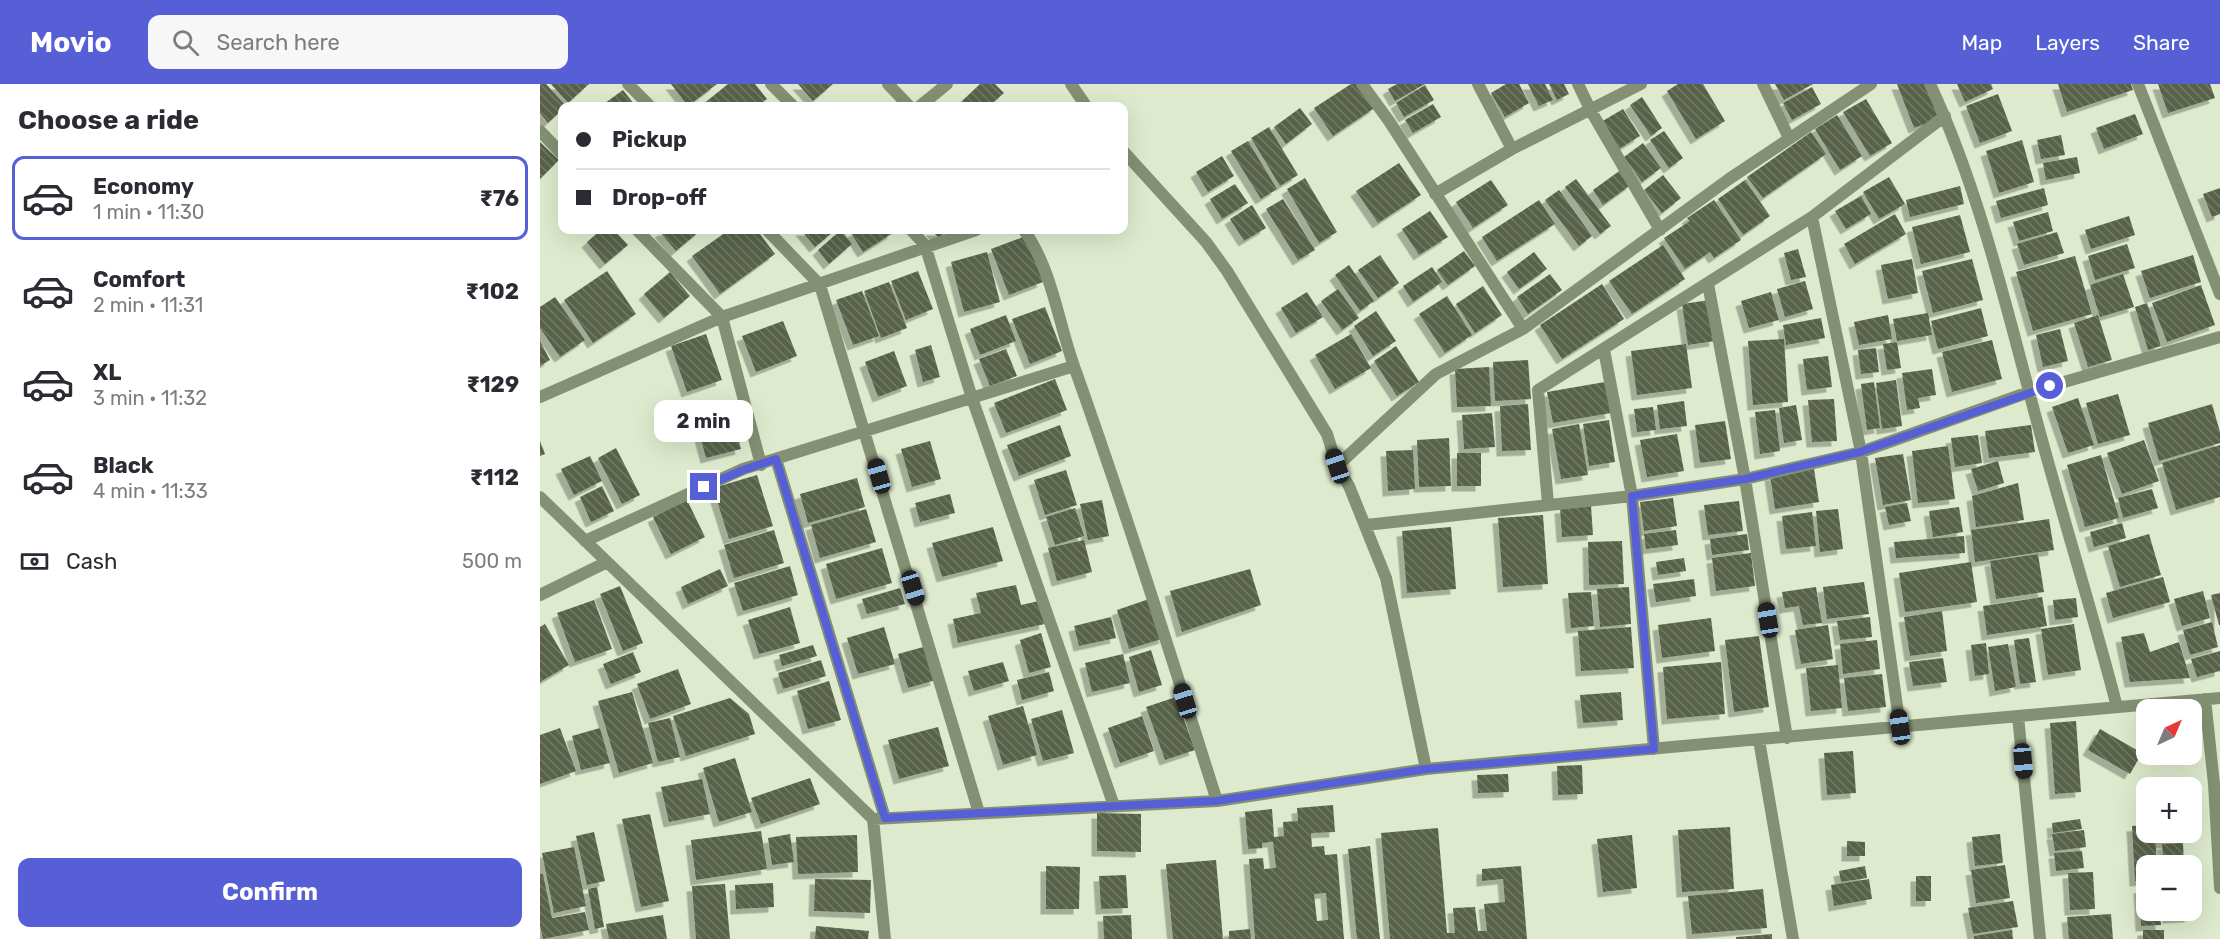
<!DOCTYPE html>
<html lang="en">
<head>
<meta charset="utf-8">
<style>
  body { margin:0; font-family:Rubik,sans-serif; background:#f7f7f7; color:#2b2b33; height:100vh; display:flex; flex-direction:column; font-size:22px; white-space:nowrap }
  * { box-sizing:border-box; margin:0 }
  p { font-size:20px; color:#7c7c81 }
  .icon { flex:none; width:33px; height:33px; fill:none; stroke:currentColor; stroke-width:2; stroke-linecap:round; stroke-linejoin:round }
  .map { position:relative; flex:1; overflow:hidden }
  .details { display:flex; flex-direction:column; background:#fff; width:540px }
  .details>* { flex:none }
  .top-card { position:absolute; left:18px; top:18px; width:570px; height:132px; border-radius:12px; box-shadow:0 6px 24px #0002; display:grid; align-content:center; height:132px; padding:0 18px; background:#fff }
  .needle { width:39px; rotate:44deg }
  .controls { position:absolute; left:1596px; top:615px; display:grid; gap:12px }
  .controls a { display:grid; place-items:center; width:66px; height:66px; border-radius:12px; background:#fff; box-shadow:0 6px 24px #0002; font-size:30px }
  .end { position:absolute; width:27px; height:27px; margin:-14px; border:8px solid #575fd7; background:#fff; box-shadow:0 0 0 3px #fff }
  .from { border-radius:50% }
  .bubble { position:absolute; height:42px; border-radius:12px; background:#fff; box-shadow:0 6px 24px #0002; font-size:20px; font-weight:700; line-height:42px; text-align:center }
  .car { position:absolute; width:18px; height:36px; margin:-18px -9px; border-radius:8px; box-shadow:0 0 4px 2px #0007; background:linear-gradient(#222 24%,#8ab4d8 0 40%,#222 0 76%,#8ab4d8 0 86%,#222 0) }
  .top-card b { display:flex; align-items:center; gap:21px; height:57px; font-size:22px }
  .top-card b+b { border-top:2px solid #e1e1e2 }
  .top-card i { width:15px; height:15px; background:#2b2b33 }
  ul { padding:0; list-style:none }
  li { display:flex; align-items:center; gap:18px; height:84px; margin:0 12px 9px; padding:0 6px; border:3px solid transparent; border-radius:12px }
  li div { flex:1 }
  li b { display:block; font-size:22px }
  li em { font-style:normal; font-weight:700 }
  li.current { border-color:#575fd7 }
  li>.icon { width:54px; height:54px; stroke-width:1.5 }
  h2 { padding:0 18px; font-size:27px; line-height:72px }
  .pay { display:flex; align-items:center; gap:15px; height:66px; padding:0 18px; font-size:22px }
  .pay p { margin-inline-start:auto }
  .primary-button { display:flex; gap:12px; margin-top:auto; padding:12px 18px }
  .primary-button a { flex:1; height:69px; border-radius:12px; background:#575fd7; color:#fff; font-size:24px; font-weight:700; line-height:69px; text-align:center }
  header { display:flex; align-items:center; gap:36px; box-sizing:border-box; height:84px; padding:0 30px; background:#575fd7; color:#fff }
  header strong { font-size:28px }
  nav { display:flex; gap:33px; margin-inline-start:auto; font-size:21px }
  .search { width:420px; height:54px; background:#f7f7f7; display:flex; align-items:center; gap:15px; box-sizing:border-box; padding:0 21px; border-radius:12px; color:#7c7c81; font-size:22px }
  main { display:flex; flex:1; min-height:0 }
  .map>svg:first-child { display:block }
</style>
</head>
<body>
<header>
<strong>Movio</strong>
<div class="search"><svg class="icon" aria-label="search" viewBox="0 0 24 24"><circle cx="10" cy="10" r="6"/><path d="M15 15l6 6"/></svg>Search here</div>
<nav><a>Map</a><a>Layers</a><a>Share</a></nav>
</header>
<main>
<section class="details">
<h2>Choose a ride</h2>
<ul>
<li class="current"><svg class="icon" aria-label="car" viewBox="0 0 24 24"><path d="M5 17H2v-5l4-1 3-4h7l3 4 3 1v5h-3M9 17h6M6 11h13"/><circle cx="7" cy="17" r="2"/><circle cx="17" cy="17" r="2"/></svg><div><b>Economy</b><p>1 min · 11:30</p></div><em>₹76</em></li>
<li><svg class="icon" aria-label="car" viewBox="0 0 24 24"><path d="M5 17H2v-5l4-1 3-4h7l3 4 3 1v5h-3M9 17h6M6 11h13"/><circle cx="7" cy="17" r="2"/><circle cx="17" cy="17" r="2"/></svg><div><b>Comfort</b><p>2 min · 11:31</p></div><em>₹102</em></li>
<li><svg class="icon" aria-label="car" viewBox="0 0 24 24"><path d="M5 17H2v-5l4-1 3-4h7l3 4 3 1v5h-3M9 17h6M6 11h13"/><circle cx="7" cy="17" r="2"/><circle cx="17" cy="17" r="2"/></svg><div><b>XL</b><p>3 min · 11:32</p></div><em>₹129</em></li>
<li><svg class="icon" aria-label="car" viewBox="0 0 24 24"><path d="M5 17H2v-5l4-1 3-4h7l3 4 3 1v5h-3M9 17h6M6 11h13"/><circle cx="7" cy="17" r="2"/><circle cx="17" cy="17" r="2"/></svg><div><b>Black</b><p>4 min · 11:33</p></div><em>₹112</em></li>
</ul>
<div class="pay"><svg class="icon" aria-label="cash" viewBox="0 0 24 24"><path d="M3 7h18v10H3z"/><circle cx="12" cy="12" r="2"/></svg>Cash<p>500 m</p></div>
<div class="primary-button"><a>Confirm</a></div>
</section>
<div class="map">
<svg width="1680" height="855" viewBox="0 0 1680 855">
  <defs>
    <pattern id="building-back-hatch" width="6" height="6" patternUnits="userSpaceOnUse" patternTransform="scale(1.5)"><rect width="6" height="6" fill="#586249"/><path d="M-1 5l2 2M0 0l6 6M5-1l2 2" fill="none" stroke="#727a66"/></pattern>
    <filter id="shadow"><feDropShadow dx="-5.5" dy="5.5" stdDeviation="0" flood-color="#0004"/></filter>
  </defs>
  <rect width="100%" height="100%" fill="#deeacd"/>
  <!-- building -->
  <path fill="url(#building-back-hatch)" fill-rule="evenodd" filter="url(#shadow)" d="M0 0H6L26 22H22V26L8 39 0 29Z
    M11 0H49L28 19Z
    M131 0H177L148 22Z
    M188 0H215L227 15 217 22H164L162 21Z
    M258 0H293L273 17Z
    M440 0H455L464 9 449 22H421L419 20Z
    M811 0H821L836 23 793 52 774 24Z
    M857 0H885L855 17 848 5Z
    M966 0H979L989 19 965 33 951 9Z
    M988 0H1005L1013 16 999 22Z
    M1009 0H1024L1029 10 1017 16Z
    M1138 0H1163L1185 37 1156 55 1127 7Z
    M1235 0H1273L1244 16Z
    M1357 0H1385L1399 35 1374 44Z
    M1417 0H1451L1453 5 1425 18Z
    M1518 0H1591L1593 6 1527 28Z
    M1618 0H1670L1675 14 1628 29Z
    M885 1 894 16 864 33 856 19Z
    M1272 3 1281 20 1252 36 1243 19Z
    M83 6 94 20 90 22H61Z
    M1458 10 1472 47 1440 59 1426 22Z
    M1102 13 1122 44 1111 52 1090 21Z
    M1326 15 1352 59 1330 72 1303 28Z
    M893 20 901 33 873 49 865 36Z
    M760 24 772 40 746 60 734 43Z
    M1083 25 1100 52 1079 65 1061 38Z
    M1595 30 1603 50 1564 65 1556 44Z
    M1297 31 1322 72 1300 86 1275 45Z
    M729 43 758 91 740 102 711 54Z
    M1124 47 1143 74 1129 84 1110 56Z
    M1271 48 1286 70 1223 114 1207 93Z
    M1521 51 1525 71 1501 75 1497 56Z
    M1482 56 1494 98 1459 109 1446 67Z
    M708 57 737 105 721 115 691 67Z
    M0 58 19 76 0 95Z
    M1103 59 1121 84 1102 98 1084 73Z
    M682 72 694 92 668 108 656 88Z
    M1537 73 1540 89 1506 96 1503 79Z
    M859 79 881 111 838 139 816 107Z
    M1082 85 1092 100 1063 121 1053 106Z
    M1123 91 1141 114 1122 129 1104 106Z
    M1349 93 1365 120 1339 135 1323 108Z
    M765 94 797 148 779 159 747 105Z
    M1036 95 1071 142 1060 150 1025 103Z
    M951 96 968 121 933 144 916 118Z
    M1205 96 1230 132 1203 151 1178 115Z
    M695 100 708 119 682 135 670 115Z
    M1420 102 1424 120 1370 133 1366 116Z
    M1504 104 1508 121 1461 134 1456 117Z
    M1680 104V130L1672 133 1663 110Z
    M1019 106 1052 152 1039 162 1005 116Z
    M1321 112 1331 130 1306 145 1295 127Z
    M743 115 775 166 758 176 726 125Z
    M999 116 1015 140 957 177 942 153Z
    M1174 116 1201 156 1174 174 1170 168 1145 185 1124 154 1150 137 1147 134Z
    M712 121 726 144 704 157 690 135Z
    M890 127 908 153 879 171 862 145Z
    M1508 128 1513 147 1479 157 1473 138Z
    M1355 130 1366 150 1315 180 1304 160Z
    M1420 131 1430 168 1381 180 1372 143Z
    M1589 132 1595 151 1551 165 1545 146Z
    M61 146H74L88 161 65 180 47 158Z
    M124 146H161L136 167 120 148Z
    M189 146H217L235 170 180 210 152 172Z
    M261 146H289L292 149 275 163Z
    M301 146 312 160 289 180 278 166Z
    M317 146H351L353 149 323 168 311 149Z
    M391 146H408L399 154Z
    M1517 148 1524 169 1484 181 1477 160Z
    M486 152 503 198 469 211 451 165Z
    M1587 160 1595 184 1555 196 1548 172Z
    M1123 161 1145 195 1092 230 1069 197Z
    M1258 165 1266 193 1251 196 1244 169Z
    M924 167 935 182 908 201 897 186Z
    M447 168 460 218 424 228 411 178Z
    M994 168 1007 185 979 205 967 188Z
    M840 171 859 199 838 214 818 186Z
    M1653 171 1661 198 1610 214 1601 187Z
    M1535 172 1552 230 1493 247 1476 188Z
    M1372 175 1378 209 1348 215 1341 181Z
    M1432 175 1443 216 1393 229 1382 187Z
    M809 181 834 217 820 227 795 191Z
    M892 183 902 198 873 218 863 202Z
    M67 187 96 230 53 259 24 216Z
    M378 187 393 225 366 236 351 197Z
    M130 188 150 212 124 234 104 210Z
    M1010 190 1022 206 988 230 977 213Z
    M1583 190 1594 223 1560 233 1550 201Z
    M1265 197 1273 225 1245 233 1237 205Z
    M349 198 367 244 341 254 324 207Z
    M1062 200 1084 235 1022 275 1000 241Z
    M1661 201 1675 241 1627 258 1612 219Z
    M943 202 962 231 935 249 916 220Z
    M798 205 819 234 802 246 781 217Z
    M322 207 339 252 313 261 296 216Z
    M767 208 783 233 756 249 741 224Z
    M1231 208 1239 236 1209 244 1201 217Z
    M907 212 932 251 905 269 879 230Z
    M15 213 45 256 20 273 0 244V223Z
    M1170 216 1175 257 1148 261 1142 220Z
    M1607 219 1621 262 1608 266 1595 223Z
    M505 223 522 267 490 280 472 235Z
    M1441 224 1448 252 1398 265 1391 237Z
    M836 227 856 257 833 272 814 242Z
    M1388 229 1392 251 1357 257 1353 235Z
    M466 231 476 257 440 271 430 245Z
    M1348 231 1352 255 1319 261 1314 238Z
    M1558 231 1572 276 1548 283 1534 239Z
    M1281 234 1285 254 1246 261 1243 241Z
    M243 237 257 272 216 288 202 252Z
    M1520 245 1528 277 1503 283 1496 251Z
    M166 250 182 296 147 308 131 262Z
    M811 250 831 284 795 305 775 271Z
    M1244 255 1248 318 1213 321 1208 257Z
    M1452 256 1462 295 1412 308 1402 268Z
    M0 257 10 276 0 282Z
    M1357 258 1361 284 1347 286 1343 260Z
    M1146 260 1152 304 1097 311 1091 267Z
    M391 261 400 293 383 298 375 266Z
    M856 262 879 298 857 312 834 277Z
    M1336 264 1339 288 1321 290 1318 266Z
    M466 265 477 292 450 302 439 275Z
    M354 267 367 302 338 313 325 278Z
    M1288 272 1292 303 1267 306 1263 275Z
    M988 276 991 315 955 317 953 278Z
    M949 283 951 322 917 323 915 285Z
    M1392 285 1396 311 1378 314 1380 324 1367 326 1362 289Z
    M515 295 527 326 466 349 454 319Z
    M1356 296 1362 342 1342 345 1336 299Z
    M1065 298 1071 329 1013 339 1007 308Z
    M1334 298 1340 344 1327 346 1321 300Z
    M1578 310 1590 351 1558 360 1546 319Z
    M1538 314 1554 361 1528 369 1512 323Z
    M1294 315 1297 357 1272 358 1268 316Z
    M1144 317 1147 342 1120 345 1117 321Z
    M988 320 991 366 962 367 960 322Z
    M1672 320 1680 348V359L1619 377 1608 339Z
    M1256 321 1262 356 1244 359 1239 324Z
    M1113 323 1116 346 1097 348 1094 325Z
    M1235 326 1240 367 1220 370 1215 328Z
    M952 329 955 363 924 365 922 331Z
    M193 335 201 365 166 374 158 344Z
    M1069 336 1075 378 1049 382 1043 340Z
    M1185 337 1191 375 1160 379 1155 341Z
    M1039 340 1048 391 1021 395 1012 345Z
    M520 341 531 372 479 392 467 361Z
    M1491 341 1495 368 1449 374 1445 347Z
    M1137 350 1144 387 1107 393 1100 356Z
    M1438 351 1442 379 1415 383 1411 354Z
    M909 354 911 402 879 403 877 356Z
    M1604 356 1619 397 1582 410 1567 369Z
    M0 357 5 370 0 372Z
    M390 357 401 395 372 403 361 365Z
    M1680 361V413L1636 426 1622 379Z
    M1408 362 1415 415 1378 419 1372 367Z
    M76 364 100 411 82 420 58 374Z
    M873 366 875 405 848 407 846 367Z
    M917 369H941V402H917Z
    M1363 370 1371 416 1343 421 1335 374Z
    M1561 371 1579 434 1545 443 1527 381Z
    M50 372 62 397 34 411 21 385Z
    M1458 377 1464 399 1438 407 1431 385Z
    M1274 385 1279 418 1235 425 1230 391Z
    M526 386 537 421 505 431 494 396Z
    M217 391 233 442 189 455 173 404Z
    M317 394 325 423 268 439 260 410Z
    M1478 399 1484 436 1436 443 1432 412Z
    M62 402 74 427 51 438 40 413Z
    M1612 405 1618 424 1583 434 1578 414Z
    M410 410 415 429 380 438 375 419Z
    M1133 414 1137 442 1104 447 1100 418Z
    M147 416 165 453 131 470 113 433Z
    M562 416 569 452 548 456 540 420Z
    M1199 417 1203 447 1168 451 1164 421Z
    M1367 419 1371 437 1349 441 1345 423Z
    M1051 422 1053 451 1022 453 1020 424Z
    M1419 423 1423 448 1393 453 1389 427Z
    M535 424 544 452 515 461 506 433Z
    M326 425 336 458 280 474 271 441Z
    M1298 425 1303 465 1280 468 1276 427Z
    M1272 428 1276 462 1246 465 1242 432Z
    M1003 431 1008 500 963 503 958 434Z
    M1509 435 1514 466 1435 478 1431 446Z
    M1582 439 1586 454 1554 463 1550 448Z
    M453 443 463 477 402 493 392 459Z
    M911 443 916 505 867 509 862 447Z
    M234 446 244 479 194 494 184 461Z
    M1136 446 1138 461 1106 465 1104 450Z
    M1207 450 1209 466 1172 471 1170 455Z
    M1609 450 1621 491 1580 503 1568 462Z
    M1424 452 1425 469 1356 474 1354 458Z
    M544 456 552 488 517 497 508 464Z
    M1082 457 1084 500 1049 501 1048 458Z
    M342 464 352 499 296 515 286 480Z
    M1211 469 1215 502 1176 507 1172 474Z
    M1498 470 1504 508 1456 515 1450 477Z
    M1144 474 1146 487 1118 491 1116 478Z
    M1431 478 1437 518 1365 528 1359 489Z
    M250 482 258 511 203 527 194 499Z
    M180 485 188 502 148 520 141 503Z
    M710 485 721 521 642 548 630 507Z
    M1623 493 1630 518 1573 534 1566 509Z
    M1154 495 1156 512 1116 518 1113 500Z
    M1324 498 1329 530 1287 535 1283 503Z
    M476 501 481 521 499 517 505 540 418 559 413 535 441 529 436 509Z
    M80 502 103 559 83 567 60 510Z
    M1089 503 1091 540 1060 543 1057 505Z
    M1276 503 1282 539 1263 541 1259 522 1245 524 1242 508Z
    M360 504 365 520 327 530 322 515Z
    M1663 507 1670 534 1642 542 1634 515Z
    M1051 508 1054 542 1031 544 1028 509Z
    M1680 509V541H1679L1671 511Z
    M1502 513 1507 542 1447 551 1443 522Z
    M612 514 625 554 589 565 577 526Z
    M1536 514 1538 533 1515 536 1513 516Z
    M54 516 72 565 35 578 17 529Z
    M250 523 260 559 219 570 208 536Z
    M1402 527 1407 567 1370 572 1364 533Z
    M571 533 576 554 539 562 534 542Z
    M1330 533 1332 553 1300 556 1297 537Z
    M1171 534 1175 567 1122 574 1118 541Z
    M1672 538 1678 563 1650 571 1643 546Z
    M5 540 29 581 0 598V543Z
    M1534 540 1541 586 1508 591 1501 545Z
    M1288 541 1293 575 1261 580 1255 546Z
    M344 543 355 580 318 590 307 554Z
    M1091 543 1094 584 1041 587 1038 547Z
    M501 549 511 583 489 589 480 556Z
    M1604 549 1610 568 1639 558 1650 594 1590 598 1581 553Z
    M1219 552 1229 623 1194 628 1185 556Z
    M1489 554 1496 598 1480 600 1474 556Z
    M1337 556 1340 585 1303 590 1300 560Z
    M1446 559 1449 590 1435 592 1431 561Z
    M1468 560 1476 603 1455 607 1448 563Z
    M273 561 277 572 242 582 239 571Z
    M387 562 396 596 368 604 358 570Z
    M611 566 622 601 599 608 589 573Z
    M1680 567V587L1657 593 1651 575Z
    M93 568 101 588 71 600 63 580Z
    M583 570 590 599 552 608 545 579Z
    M1403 574 1407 598 1373 602 1369 578Z
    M281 576 286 592 243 605 238 589Z
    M463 578 469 597 434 607 428 587Z
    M1181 578 1185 630 1127 635 1123 583Z
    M1298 581 1302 624 1271 627 1266 584Z
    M138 585 151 620 110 635 97 600Z
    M509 588 514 607 482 616 477 596Z
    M1342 590 1346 623 1308 627 1304 594Z
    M289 597 301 636 268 645 257 607Z
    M92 608 113 679 79 689 58 617Z
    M1081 608 1083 636 1043 639 1040 611Z
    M636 613 655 666 625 676 606 623Z
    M190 614 209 630 215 650 146 672 133 632Z
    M483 622 497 671 463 681 448 632Z
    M522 626 534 669 503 677 491 635Z
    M602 632 614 667 580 679 568 644Z
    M130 634 140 673 118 678 108 639Z
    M1536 637 1541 708 1515 710 1510 639Z
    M398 643 409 682 359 695 348 656Z
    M20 644 36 687 0 700V651Z
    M60 644 70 679 41 686 32 652Z
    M1560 645 1602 669 1590 690 1548 666Z
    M1313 667 1316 709 1287 711 1284 669Z
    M195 674 212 728 179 738 163 684Z
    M1042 681 1043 710 1018 711 1017 682Z
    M968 690 969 708 938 709 937 691Z
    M270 694 280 720 221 740 211 714Z
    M162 695 170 730 129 738 121 703Z
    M793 721 795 748 771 749 772 763 784 762 785 771 797 770 804 855H715L709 775 723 774 724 785 736 784 733 758 722 759V764L708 765 705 728 732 725 734 753 744 752 743 738 758 737 757 724ZM786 809 788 836 777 837 774 810Z
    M557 729 601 730V768L557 767Z
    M110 730 129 817 101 823 82 735Z
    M1540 735 1542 745 1513 749 1512 739Z
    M1606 741V748H1615L1617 782H1606V796L1595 797 1592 742Z
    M1190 743 1194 805 1142 808 1138 746Z
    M898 744 907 849H915L913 824 935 823 938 847H947L944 820 965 818 963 795 942 797V785L981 782 987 855H850L841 749Z
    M1544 746 1546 763 1515 767 1512 750Z
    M221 747 227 785 156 796 151 756Z
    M54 748 65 797 47 801 36 752Z
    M1620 748H1648V758L1621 759Z
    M250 750 254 778 232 781 228 754Z
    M1460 750 1463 779 1435 782 1432 753Z
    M317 751 318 788 258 790 256 753Z
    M1092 751 1097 804 1063 808 1057 755Z
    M1307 757 1325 758V772H1307Z
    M1643 759 1644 782H1624L1622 760Z
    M830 762 840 855H817L808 765Z
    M34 763 46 822 14 829 2 769Z
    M1542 767 1544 784 1516 787 1514 769Z
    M676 776 683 855H633L626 780Z
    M1465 781 1470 814 1436 819 1431 786Z
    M506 782 540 783 539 825H506Z
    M1325 782 1327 794 1301 798 1299 787Z
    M1553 788 1555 825 1530 826 1528 789Z
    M0 790H3L12 834 45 828 49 846 3 855 0 841Z
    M586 791 588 824 561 825 559 792Z
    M1376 792H1391V817H1376Z
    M275 795 331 796 330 829 274 827Z
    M1329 795 1332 815 1294 822 1291 801Z
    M233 799 234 823 196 825 195 801Z
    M185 800 190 855H156L152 802Z
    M57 803 64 843 55 845 48 805Z
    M1606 803V826H1620L1621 841 1601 842 1599 804Z
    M1223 805 1227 844 1152 850 1148 812Z
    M1473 817 1478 843 1433 850 1428 824Z
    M1627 826H1650V833L1628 834Z
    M1571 830 1573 855H1529L1527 833Z
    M123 831 127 855H69L66 840Z
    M591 831 592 855H564L563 832Z
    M276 842 329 847 328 855H275Z
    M710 845 711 855H689V847Z
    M1472 846 1473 855H1434V852Z
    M1603 846H1624V855H1603Z
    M1232 850V855H1196V853Z"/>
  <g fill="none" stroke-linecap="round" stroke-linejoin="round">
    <!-- minor -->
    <path stroke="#849073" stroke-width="12" d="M88 0 110 22
      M231 0 253 22
      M348 0 369 22
      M531 0 546 22
      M822 0 849 37 983 245
      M938 0 972 65
      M1038 0 1051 27 1120 146
      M1223 0 1249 54
      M1390 0C1439 105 1466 222 1496 334 1522 431 1552 526 1577 623
      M1598 0 1680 210
      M380 22 407 0
      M0 47 22 70
      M584 68 666 158 687 187 787 350 797 382 809 402 846 494 886 685
      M895 110 972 65 1101 0
      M1272 133 1405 32
      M97 146 182 233 221 381
      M227 146 280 201 439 729
      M371 146 385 161 432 314 574 722
      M484 146C513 187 518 239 535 285 586 428 631 572 677 717
      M1168 200 1205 395 1247 654
      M1064 266 1092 412 1205 395 1321 368 1360 643
      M0 313 182 233 436 146
      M236 375 345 734
      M797 382 896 290 983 245 1189 95 1331 0
      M0 413 333 735 677 717 886 685 1680 614
      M1008 420 998 306 1272 133 1321 368 1489 308 1680 253
      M826 441 1092 412 1114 665
      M45 457 203 385 534 282
      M0 511 67 478
      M1665 615 1674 700 1680 804
      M1478 632 1500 855
      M1219 656 1253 855
      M333 735 345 855"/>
  </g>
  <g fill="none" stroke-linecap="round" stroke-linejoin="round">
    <!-- route -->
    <path stroke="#575fd7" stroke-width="8" d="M164 403 203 386 236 375 345 734 676 717 886 685 1114 665 1092 412 1205 395 1320 368 1510 302"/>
  </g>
</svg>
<div class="controls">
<a><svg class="needle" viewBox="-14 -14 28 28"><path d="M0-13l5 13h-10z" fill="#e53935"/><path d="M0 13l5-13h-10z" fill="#7c7c81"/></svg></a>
<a>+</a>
<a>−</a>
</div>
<i class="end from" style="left:1510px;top:302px"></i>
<i class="end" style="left:164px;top:403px"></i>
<div class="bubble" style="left:114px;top:316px;width:99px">2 min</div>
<i class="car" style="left:797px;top:382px;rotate:342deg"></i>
<i class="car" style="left:339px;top:392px;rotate:344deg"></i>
<i class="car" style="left:373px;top:504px;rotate:163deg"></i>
<i class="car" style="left:1228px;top:536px;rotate:351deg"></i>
<i class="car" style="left:645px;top:617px;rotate:343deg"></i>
<i class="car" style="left:1360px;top:643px;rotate:352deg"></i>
<i class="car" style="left:1483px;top:677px;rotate:175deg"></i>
<div class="top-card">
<b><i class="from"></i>Pickup</b>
<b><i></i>Drop-off</b>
</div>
</div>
</main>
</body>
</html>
